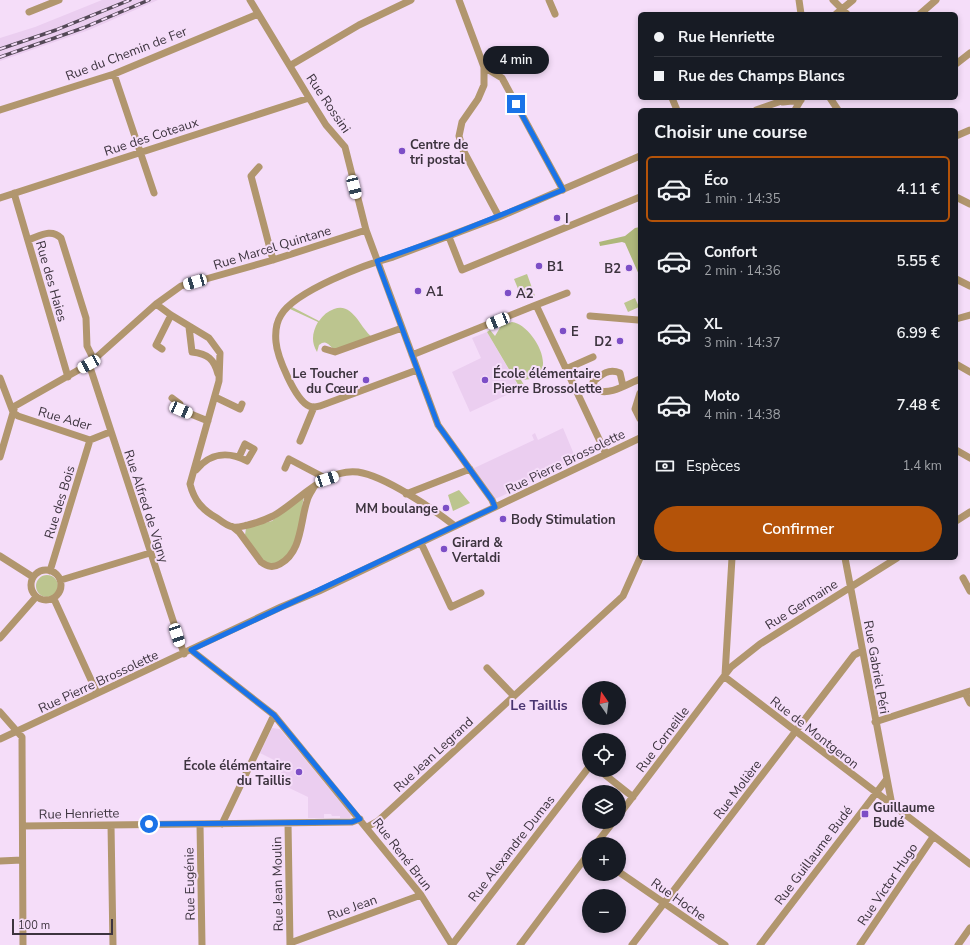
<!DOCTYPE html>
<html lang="fr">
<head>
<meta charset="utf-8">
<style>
  body { margin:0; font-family:"Nunito Sans",sans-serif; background:#242831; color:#f1f3f6; height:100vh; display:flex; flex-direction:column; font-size:15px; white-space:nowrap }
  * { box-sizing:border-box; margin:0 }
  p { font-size:13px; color:#9ea1a6 }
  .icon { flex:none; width:22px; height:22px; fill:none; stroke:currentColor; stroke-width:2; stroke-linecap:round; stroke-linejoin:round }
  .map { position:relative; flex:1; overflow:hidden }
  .side { position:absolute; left:638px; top:108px; width:320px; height:452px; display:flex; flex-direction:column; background:#171b24; border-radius:6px; box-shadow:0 2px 6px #0003 }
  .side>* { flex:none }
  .top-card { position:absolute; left:638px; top:12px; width:320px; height:88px; border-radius:6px; box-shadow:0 2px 6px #0003; display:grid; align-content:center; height:88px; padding:0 16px; background:#171b24 }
  .needle { width:26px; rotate:346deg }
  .tools { position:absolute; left:582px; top:681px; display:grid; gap:8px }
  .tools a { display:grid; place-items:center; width:44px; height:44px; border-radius:50%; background:#171b24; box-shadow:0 2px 6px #0003; font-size:20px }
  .scale { position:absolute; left:12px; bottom:10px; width:101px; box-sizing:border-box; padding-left:4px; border:2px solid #3d343f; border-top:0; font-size:11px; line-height:14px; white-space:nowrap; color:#3d343f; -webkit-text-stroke:3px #f5ddf9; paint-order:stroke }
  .end { position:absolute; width:18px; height:18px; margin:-9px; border:5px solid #1a73e8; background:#fff; box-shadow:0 0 0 2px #fff }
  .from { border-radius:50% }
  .bubble { position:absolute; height:28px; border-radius:14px; background:#171b24; box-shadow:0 2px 6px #0003; font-size:13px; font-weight:600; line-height:28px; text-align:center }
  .car { position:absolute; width:12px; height:24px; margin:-12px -6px; border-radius:5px; box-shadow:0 0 3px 1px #0007; background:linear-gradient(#fff 24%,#345 0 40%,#fff 0 76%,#345 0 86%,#fff 0) }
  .top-card b { display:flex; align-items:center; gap:14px; height:38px; font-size:15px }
  .top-card b+b { border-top:1px solid #363941 }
  .top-card i { width:10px; height:10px; background:#f1f3f6 }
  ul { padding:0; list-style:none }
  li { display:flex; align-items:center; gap:12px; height:66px; margin:0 8px 6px; padding:0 8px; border:2px solid transparent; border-radius:6px }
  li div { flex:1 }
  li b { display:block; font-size:15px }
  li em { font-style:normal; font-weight:600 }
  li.current { border-color:#b45309 }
  li>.icon { width:36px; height:36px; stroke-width:1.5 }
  h2 { padding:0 16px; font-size:18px; line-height:48px }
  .pay { display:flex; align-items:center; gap:10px; height:44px; padding:0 16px; font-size:15px }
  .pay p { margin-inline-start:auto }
  .button { display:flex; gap:8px; margin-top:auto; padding:8px 16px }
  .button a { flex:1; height:46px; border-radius:24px; background:#b45309; color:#fff; font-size:16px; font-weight:600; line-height:46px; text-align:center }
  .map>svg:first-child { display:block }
</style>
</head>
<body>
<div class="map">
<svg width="970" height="945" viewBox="0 0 970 945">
  <rect width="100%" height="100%" fill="#f5ddf9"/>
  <!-- built -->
  <path fill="#ebcef0" d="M102 0H158L89 30 0 61V38L35 27Z
    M487 332 520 389 470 412 452 372 481 358 472 338Z
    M563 428 576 459 502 496 492 500 470 470 534 440 532 435 535 433 538 440Z
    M272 728 280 729 351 815 350 818H340V816H332L331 814H324V818H308V797L283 785 280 763 260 753Z"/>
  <!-- green -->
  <path fill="#bcc58f" d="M527 274 535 296 525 300 521 296 514 279Z
    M635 298 639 307 628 312 624 303Z
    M292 307 319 321C323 315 328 311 334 309 353 302 360 328 372 337L336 350C329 347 327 338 319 345L317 352C311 342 312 333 318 322L290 309Z
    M512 322C533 324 565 380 521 380L524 385 520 388 487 332 490 330 495 336 501 326Z
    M459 490 470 503 453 511 448 495Z
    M304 495C300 518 300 548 279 562 275 564 269 565 265 562 259 557 250 542 245 535L246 528 272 521Z
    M36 586a11 11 0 1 1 22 0a11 11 0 1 1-22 0Z"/>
  <!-- forest -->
  <path fill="#aeb77b" d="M640 227V277L625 243 622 242 600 246 599 242 625 236 635 228Z"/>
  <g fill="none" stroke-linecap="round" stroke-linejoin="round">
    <!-- minor -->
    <path stroke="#b1966e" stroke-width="7" d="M250 0 311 101 326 125 345 147 366 230 438 425 492 500 495 507
      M459 0 484 67V85L478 99 462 122 459 136 463 150 499 217
      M549 0 555 14
      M799 0 801 14
      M833 0 847 14
      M29 12 59 0
      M836 14 853 0
      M920 14 936 0
      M956 64 970 53
      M291 65 359 25 411 0
      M484 67 502 78 563 190
      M114 74 154 193
      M672 98 677 110
      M830 98 838 110
      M783 102 801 100
      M0 110 114 74 258 14
      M756 110 790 98
      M795 110 802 98
      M956 136 970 130
      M259 167 251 176 273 260
      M14 193 68 377
      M956 197 970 204
      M0 198 309 98
      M449 237 462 270 640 197
      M28 240C40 236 51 228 61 238L86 318 87 346 94 360
      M956 279 970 286
      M156 304 171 315 209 338 220 353 219 381 190 484C194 500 202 510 217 518 221 521 227 526 233 527 237 528 243 526 248 525 256 523 265 520 273 516 299 502 324 468 358 472 385 476 433 509 455 526
      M536 305 567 293
      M590 316 638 320
      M956 319 970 315
      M189 327 192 352C208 354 214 359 218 374
      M162 349 156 345 171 315
      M325 349 335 352 402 328
      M412 355 536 305 606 454
      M89 364 184 654
      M956 364 970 372
      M566 369 593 357
      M417 370 320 406C316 407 313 408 309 406 295 400 277 356 276 342 275 332 276 323 281 315 295 291 366 264 393 257L499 217 640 156
      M0 378 13 412
      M623 386 620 373C609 368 602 374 593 382L596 390C610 396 627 384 640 379
      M640 393 635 409 640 419
      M215 397 240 409 242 404
      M172 398 180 404 181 410 208 421
      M14 413 18 416 90 440 110 432
      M300 441 314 407
      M956 450 970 458
      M0 457 15 406 89 364 156 304 181 286 273 260 366 230
      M285 468 289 459 327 479
      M196 470C210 453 228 451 247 461L254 449 245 444 239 457
      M406 494 470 469
      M956 521 970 512
      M233 527 239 532 261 562C268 567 273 568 280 564 302 552 300 522 307 501 308 496 311 492 314 487
      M421 543 451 607 481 593
      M0 556 33 577
      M845 558 892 805
      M31 585a15 15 0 1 1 30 0a15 15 0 1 1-30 0Z
      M50 571 90 440
      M963 578 970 591
      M61 580 150 553
      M54 599 97 693
      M0 638 36 597
      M191 650 274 715 421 895 452 945
      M487 668 514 696
      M725 675 732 558
      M725 677 970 864
      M965 693 970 703
      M0 712 22 737 23 945
      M875 722 970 691
      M0 739 281 607 319 591 640 438
      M599 770 633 797
      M619 815 731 667 760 644 897 558
      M288 823 290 945
      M200 824 202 945
      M222 824 274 715
      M111 825 113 945
      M23 826 352 822 360 819
      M367 827 378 821 623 596 640 558
      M596 844 613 822
      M0 861 22 860
      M619 872 725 945
      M290 943 421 895
      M452 945 589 767
      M520 945 589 853
      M632 945 854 655 862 651
      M760 945 886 780
      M860 945 933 837
      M958 945 970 928"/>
    <!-- rail casing -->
    <g stroke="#544957" stroke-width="3.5">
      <path id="rail" d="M0 49 56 30 130 0
        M0 57 83 28 149 0"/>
    </g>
    <!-- rail -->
    <use href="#rail" stroke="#f5ddf9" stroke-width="2" stroke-dasharray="6" stroke-linecap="butt"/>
  </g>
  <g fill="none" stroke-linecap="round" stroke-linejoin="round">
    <!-- route -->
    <path stroke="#1a73e8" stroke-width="5" d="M149 824 352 822 360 819 274 715 191 650 495 507 492 500 438 425 377 261 448 236 563 190 516 104"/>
  </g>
  <!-- markers -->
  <g fill="#7c4ec6" stroke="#f5ddf9" stroke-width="1.5">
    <circle cx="402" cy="151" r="4"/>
    <circle cx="557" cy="218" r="4"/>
    <circle cx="539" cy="266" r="4"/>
    <circle cx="629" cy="268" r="4"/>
    <circle cx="418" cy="291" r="4"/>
    <circle cx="508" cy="293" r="4"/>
    <circle cx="563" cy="331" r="4"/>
    <circle cx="620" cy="341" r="4"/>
    <circle cx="366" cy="380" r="4"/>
    <circle cx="485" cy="380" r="4"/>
    <circle cx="446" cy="508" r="4"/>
    <circle cx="503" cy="519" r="4"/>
    <circle cx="444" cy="549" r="4"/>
    <circle cx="299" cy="772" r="4"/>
    <rect x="861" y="810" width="8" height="8" rx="2"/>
  </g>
  <g text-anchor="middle" stroke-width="4" stroke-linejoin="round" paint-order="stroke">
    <!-- street labels -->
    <g font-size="13" fill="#3d343f" stroke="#f5ddf9">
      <text transform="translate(126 53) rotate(-21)" y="5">Rue du Chemin de Fer</text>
      <text transform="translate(329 103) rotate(56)" y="5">Rue Rossini</text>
      <text transform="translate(151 136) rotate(-18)" y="5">Rue des Coteaux</text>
      <text transform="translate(272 247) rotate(-17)" y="5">Rue Marcel Quintane</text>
      <text transform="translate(52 281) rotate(74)" y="5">Rue des Haies</text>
      <text transform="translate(65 418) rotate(16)" y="5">Rue Ader</text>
      <text transform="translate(565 461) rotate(-26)" y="5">Rue Pierre Brossolette</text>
      <text transform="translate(59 502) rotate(-73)" y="5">Rue des Bois</text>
      <text transform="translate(147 506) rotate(72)" y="5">Rue Alfred de Vigny</text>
      <text transform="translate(801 604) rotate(-32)" y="5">Rue Germaine</text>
      <text transform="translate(877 667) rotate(80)" y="5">Rue Gabriel Péri</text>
      <text transform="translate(98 681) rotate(-25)" y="5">Rue Pierre Brossolette</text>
      <text transform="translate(815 732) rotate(38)" y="5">Rue de Montgeron</text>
      <text transform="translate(662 739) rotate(-53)" y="5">Rue Corneille</text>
      <text transform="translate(433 754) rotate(-43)" y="5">Rue Jean Legrand</text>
      <text transform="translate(737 789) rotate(-53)" y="5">Rue Molière</text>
      <text transform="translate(79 813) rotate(-1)" y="5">Rue Henriette</text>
      <text transform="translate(511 848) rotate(-52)" y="5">Rue Alexandre Dumas</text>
      <text transform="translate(403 854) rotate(52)" y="5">Rue René Brun</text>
      <text transform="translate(813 855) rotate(-53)" y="5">Rue Guillaume Budé</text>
      <text transform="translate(189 884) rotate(-91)" y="5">Rue Eugénie</text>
      <text transform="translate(277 884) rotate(-91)" y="5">Rue Jean Moulin</text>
      <text transform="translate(887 884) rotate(-56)" y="5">Rue Victor Hugo</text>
      <text transform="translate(679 899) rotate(35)" y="5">Rue Hoche</text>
      <text transform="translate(352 907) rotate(-20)" y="5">Rue Jean</text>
    </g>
    <!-- poi labels -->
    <g font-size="13" font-weight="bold" fill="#3d343f" stroke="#f5ddf9" text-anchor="start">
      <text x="410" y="149">Centre de<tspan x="410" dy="15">tri postal</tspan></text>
      <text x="565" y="223">I</text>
      <text x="547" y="271">B1</text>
      <text x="621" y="273" text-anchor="end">B2</text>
      <text x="426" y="296">A1</text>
      <text x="516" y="298">A2</text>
      <text x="571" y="336">E</text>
      <text x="612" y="346" text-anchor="end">D2</text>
      <text x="358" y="378" text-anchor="end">Le Toucher<tspan x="358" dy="15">du Cœur</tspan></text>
      <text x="493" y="378">École élémentaire<tspan x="493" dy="15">Pierre Brossolette</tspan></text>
      <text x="438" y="513" text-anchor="end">MM boulange</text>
      <text x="511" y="524">Body Stimulation</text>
      <text x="452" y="547">Girard &amp;<tspan x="452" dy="15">Vertaldi</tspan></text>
      <text x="291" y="770" text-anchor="end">École élémentaire<tspan x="291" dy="15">du Taillis</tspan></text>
      <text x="873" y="812">Guillaume<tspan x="873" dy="15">Budé</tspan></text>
    </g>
    <!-- neighbourhood labels -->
    <g font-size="14" font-weight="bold" fill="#4a3571" stroke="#f5ddf9">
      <text x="539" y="710">Le Taillis</text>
    </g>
  </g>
</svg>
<div class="tools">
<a><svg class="needle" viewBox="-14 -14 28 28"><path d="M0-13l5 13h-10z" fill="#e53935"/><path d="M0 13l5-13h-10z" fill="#9ea1a6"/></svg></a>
<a><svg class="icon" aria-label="locate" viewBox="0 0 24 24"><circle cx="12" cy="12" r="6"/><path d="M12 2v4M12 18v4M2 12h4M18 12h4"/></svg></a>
<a><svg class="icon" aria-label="layers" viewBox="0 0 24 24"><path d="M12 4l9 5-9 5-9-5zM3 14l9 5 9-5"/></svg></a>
<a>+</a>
<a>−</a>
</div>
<div class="scale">100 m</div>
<i class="end from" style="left:149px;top:824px"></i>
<i class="end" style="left:516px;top:104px"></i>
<div class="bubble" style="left:483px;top:46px;width:66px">4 min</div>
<i class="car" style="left:354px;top:187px;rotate:166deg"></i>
<i class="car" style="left:195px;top:282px;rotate:254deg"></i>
<i class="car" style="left:498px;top:321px;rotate:248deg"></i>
<i class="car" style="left:89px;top:364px;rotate:241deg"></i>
<i class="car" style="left:181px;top:410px;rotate:113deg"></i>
<i class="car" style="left:327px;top:479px;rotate:72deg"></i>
<i class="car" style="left:177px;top:635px;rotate:162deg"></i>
<div class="top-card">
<b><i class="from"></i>Rue Henriette</b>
<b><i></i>Rue des Champs Blancs</b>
</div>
<section class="side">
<h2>Choisir une course</h2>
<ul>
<li class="current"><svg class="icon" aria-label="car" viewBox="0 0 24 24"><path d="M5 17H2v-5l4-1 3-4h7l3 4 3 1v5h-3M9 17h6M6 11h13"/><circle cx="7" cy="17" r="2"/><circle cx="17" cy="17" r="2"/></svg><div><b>Éco</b><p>1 min · 14:35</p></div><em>4.11 €</em></li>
<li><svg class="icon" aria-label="car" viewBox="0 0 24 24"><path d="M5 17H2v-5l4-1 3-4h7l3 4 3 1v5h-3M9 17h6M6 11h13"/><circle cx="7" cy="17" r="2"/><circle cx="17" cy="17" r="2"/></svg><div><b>Confort</b><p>2 min · 14:36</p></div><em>5.55 €</em></li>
<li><svg class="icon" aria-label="car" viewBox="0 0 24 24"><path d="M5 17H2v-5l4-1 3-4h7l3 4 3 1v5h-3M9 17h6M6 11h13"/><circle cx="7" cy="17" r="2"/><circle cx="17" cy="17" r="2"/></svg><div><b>XL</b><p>3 min · 14:37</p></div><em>6.99 €</em></li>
<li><svg class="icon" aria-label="car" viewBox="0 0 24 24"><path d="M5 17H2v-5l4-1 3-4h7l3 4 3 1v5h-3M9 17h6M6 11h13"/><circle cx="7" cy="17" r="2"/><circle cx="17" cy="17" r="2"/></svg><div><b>Moto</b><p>4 min · 14:38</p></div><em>7.48 €</em></li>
</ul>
<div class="pay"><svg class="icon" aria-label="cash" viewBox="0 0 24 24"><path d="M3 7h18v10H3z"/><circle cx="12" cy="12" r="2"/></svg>Espèces<p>1.4 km</p></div>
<div class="button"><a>Confirmer</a></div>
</section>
</div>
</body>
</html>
